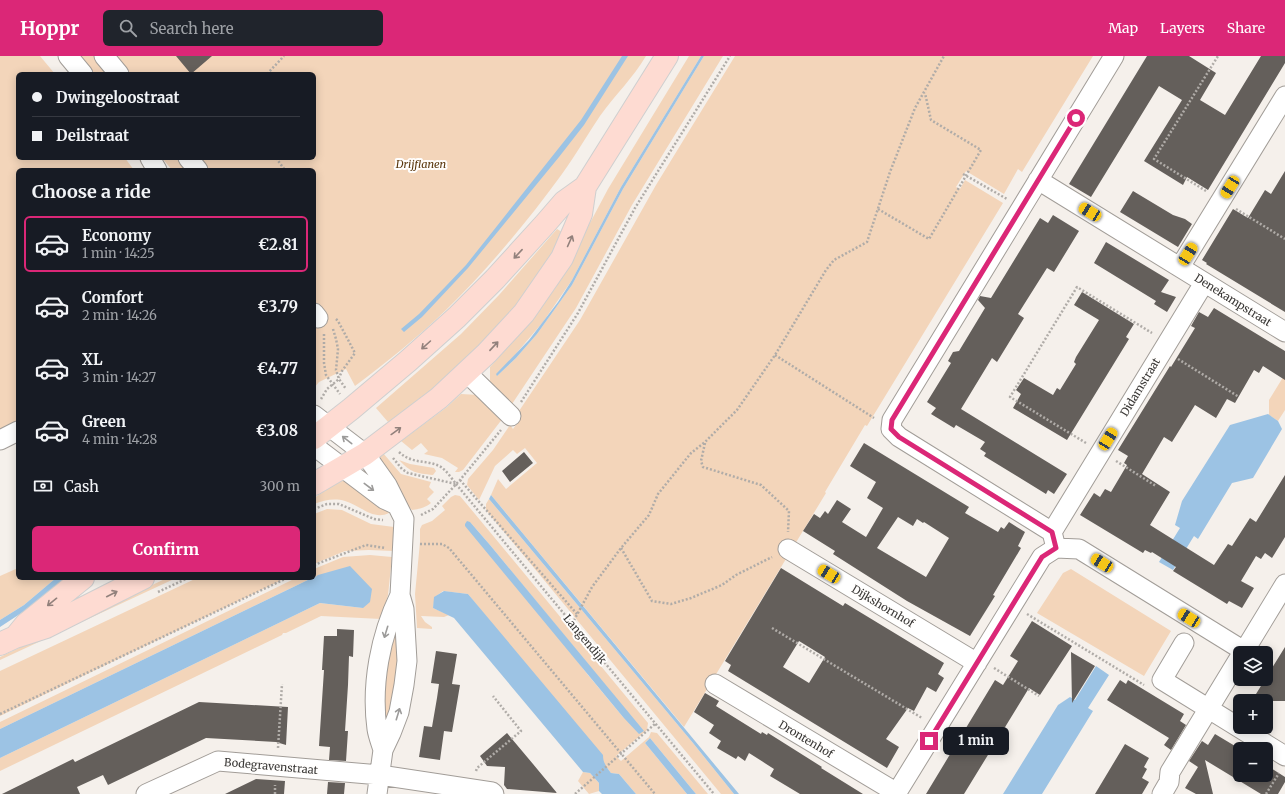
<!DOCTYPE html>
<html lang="en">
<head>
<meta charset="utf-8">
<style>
  body { margin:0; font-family:Merriweather,serif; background:#20242c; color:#f1f3f6; height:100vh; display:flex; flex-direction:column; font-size:15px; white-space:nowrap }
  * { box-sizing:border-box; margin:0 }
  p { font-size:13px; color:#9ea1a6 }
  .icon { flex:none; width:22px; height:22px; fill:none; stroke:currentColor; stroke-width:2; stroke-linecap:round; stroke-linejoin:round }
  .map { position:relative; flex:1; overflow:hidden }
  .drawer { position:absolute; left:16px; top:112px; width:300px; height:412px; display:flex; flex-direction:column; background:#171b24; border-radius:6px; box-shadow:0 2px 10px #0003 }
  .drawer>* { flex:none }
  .hud { position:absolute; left:16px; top:16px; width:300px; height:88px; border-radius:6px; box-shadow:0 2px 10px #0003; display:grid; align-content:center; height:88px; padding:0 16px; background:#171b24 }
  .fabs { position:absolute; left:1233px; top:590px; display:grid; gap:8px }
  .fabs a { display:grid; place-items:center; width:40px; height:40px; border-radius:6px; background:#171b24; box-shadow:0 2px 10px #0003; font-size:20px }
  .end { position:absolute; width:18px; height:18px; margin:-9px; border:5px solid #db2777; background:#fff; box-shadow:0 0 0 2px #fff }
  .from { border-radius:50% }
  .bubble { position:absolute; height:28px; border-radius:6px; background:#171b24; box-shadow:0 2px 10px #0003; font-size:13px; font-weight:700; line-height:28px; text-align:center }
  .car { position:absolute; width:12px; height:24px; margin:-12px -6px; border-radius:5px; box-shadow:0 0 3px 1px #0007; background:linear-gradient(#f5c518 24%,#345 0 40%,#f5c518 0 76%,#345 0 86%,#f5c518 0) }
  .hud b { display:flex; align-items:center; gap:14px; height:38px; font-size:15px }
  .hud b+b { border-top:1px solid #363941 }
  .hud i { width:10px; height:10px; background:#f1f3f6 }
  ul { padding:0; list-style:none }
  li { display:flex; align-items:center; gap:12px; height:56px; margin:0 8px 6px; padding:0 8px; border:2px solid transparent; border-radius:6px }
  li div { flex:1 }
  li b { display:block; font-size:15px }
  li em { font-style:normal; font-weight:700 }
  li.current { border-color:#db2777 }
  li>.icon { width:36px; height:36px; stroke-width:1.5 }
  h2 { padding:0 16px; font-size:18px; line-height:48px }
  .pay { display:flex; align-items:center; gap:10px; height:44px; padding:0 16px; font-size:15px }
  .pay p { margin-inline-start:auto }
  .button { display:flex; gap:8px; margin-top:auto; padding:8px 16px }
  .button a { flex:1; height:46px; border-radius:6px; background:#db2777; color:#fff; font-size:16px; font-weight:700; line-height:46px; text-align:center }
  header { display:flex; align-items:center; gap:24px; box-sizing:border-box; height:56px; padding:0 20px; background:#db2777; color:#fff }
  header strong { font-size:19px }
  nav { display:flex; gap:22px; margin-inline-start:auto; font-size:14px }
  .search { width:280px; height:36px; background:#20242c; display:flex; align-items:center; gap:10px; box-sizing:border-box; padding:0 14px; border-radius:6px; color:#9ea1a6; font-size:15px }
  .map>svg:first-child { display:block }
</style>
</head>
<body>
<header>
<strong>Hoppr</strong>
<div class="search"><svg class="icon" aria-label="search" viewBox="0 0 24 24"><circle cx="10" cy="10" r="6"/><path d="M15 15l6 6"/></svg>Search here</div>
<nav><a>Map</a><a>Layers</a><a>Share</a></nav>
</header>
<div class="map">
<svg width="1285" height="738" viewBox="0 0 1285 738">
  <rect width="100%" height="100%" fill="#f5f0eb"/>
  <!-- green -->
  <path fill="#f3d5ba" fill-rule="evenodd" d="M0 0H40L55 18H18V102H125L134 114H18V367L0 376Z
    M80 0H646C633 22 615 39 600 60 587 79 576 99 562 118 527 166 488 213 446 254 418 281 387 306 355 330L346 313 319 326 314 332V114H172L162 102H314V18H95Z
    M689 0H701L621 131 572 224 543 266 497 320 516 302 537 278 572 229 623 133 704 0H723L632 149 576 252 510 351 490 330V311L518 280 556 231 608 133Z
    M735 0H1093L1022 116 1018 113 1004 138 966 115 956 131 960 133 965 124 1003 147 867 370 865 369 825 436 826 437 684 671 491 439 498 423 506 433 537 407 525 392 517 398 513 394 495 410 479 444 467 429 468 423 493 394 510 369 513 373 521 362 517 358 580 264 656 129Z
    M557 173 562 176 556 192 505 266 407 359 388 366 376 352 461 278 499 239Z
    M1285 318V354L1278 365 1269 359V344Z
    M461 338 479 339 503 362 463 414 459 416H455L458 412 442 402 424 398 428 395 421 387 412 394 401 385 447 351Z
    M383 397 401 418 431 426 429 431 434 436 427 443 431 447C426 451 420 453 412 454L402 444 377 404Z
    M399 404 410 408 434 412 436 415 433 419C416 417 411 417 399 404Z
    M343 423 389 456V457C373 465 360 449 345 445 335 442 324 444 314 448V442Z
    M455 439 460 440 475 458 648 667 647 674 616 700 621 705 649 681 651 676 657 677 708 738H696L650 682 645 687 687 738H636L619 718 611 717 605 709 468 538 443 535 435 541 433 552 449 559 444 561 421 560 425 566 432 571V573L417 572 415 538 420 486V473L422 469 432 465 445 454 442 450 451 441ZM470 466 490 489 643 675 623 661 588 619Z
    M489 443 693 687 734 738H721L486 454V448Z
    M327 453 342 454 371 468 394 471 395 472 393 495 369 494 345 495 314 508V458Z
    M370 499 392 501 388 539 381 563 321 560 286 577H283L282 579 0 715V702L320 547 363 552 350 511 314 521V513L343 501Z
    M18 512V522H56L24 549 0 564V520Z
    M1071 513 1171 575 1144 620 1037 557 1063 517Z
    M167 522 174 523 0 604V601Z
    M197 522H286L0 660V615Z
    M296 522H312L0 673V666Z
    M395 578 397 579 402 584 388 674 381 645 393 579Z
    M583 716 590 717 599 727V735L589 738 578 725Z"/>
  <!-- water -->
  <path fill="#9cc3e4" d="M622 0H628L584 69 559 101 468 212 422 261 404 276 401 273 419 258 446 230 466 209 497 170 581 64Z
    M701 0H704L623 133 572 229 537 278 516 302 497 320 496 318 529 284 558 246 572 224 621 131Z
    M1268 358 1278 365 1282 373 1253 422 1232 427 1198 483 1194 480 1173 514 1159 506 1180 472 1175 469 1182 445 1230 369Z
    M491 439 739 738H734L693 687 489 443Z
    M467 465 470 466 490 489 644 675 639 678 623 661 465 470V468Z
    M350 510 372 533 370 546 363 552 320 547 0 702V673L312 522H314L318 519Z
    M56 522H67L29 552 0 571V564L24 549Z
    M444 535 468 538 603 699C603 707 606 710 611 717L619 718 636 738H602L599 735V727L590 717 583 716 454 562 433 552 434 541Z
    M1096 610 1109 619 1088 652 1093 655 1042 738H1003L1058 649 1070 641 1075 644Z
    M650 682 696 738H687L645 687Z"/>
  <!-- building -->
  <path fill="#645f5b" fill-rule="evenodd" d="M176 0H212L191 18Z
    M1147 0H1189L1216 17 1200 44 1225 59 1261 0H1285V7L1208 134 1187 121 1183 129 1144 105 1182 44 1159 30 1091 141 1069 128Z
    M1285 115V256L1206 208 1207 207 1202 204 1233 153 1248 162 1265 134 1271 138Z
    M1133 135 1173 159 1185 163 1192 168 1178 191 1120 156Z
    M1053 159 1079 175 1054 216 1047 212 1018 258 1024 262 997 306 992 302 961 353 1067 418 1054 438 1048 434 1046 438 984 400 986 397 980 393 985 386 956 369 954 372 931 358 936 352 927 346 951 307 948 305 953 296 959 295 985 252 978 244 980 240 991 242 1040 162 1048 167Z
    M1106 186 1169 224 1161 236 1176 241 1167 256 1154 248 1156 245 1094 207Z
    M1082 236 1134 268 1126 281 1129 283 1067 384 1013 352 1021 338 1016 334 1024 322 1053 339 1057 332 1060 334 1076 308 1074 306 1076 301 1099 264 1074 249Z
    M1214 252 1285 295V324L1263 310 1259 317 1254 314 1235 347 1227 343 1216 362 1195 349 1172 386 1164 381 1142 418 1170 436 1150 469 1214 509 1228 488 1232 490 1250 462 1256 466 1285 419V481L1272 502 1265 497 1261 503 1256 500 1241 525 1254 532 1242 552 1229 545 1227 548 1173 515 1176 511 1152 496 1151 497 1145 494 1143 497 1080 459 1094 437 1100 441 1105 433 1111 436 1127 409 1124 407 1128 400 1118 394 1170 310 1171 311 1195 272 1191 270 1199 256 1208 261Z
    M864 387 969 451 965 457 998 476 1001 471 1004 473 1009 466 1025 476 1018 490 1021 492 993 539 995 540 970 580 907 545 833 498 835 495 803 475 814 458 820 462 825 455 828 458 837 444 851 453 842 466 866 481 883 452 867 442 876 426 850 410ZM898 461 913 470 917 463 923 467 924 466 949 482 926 521 877 492Z
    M524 396 533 407 510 426 502 415Z
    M781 512 843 550 845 547 944 607 938 618 944 622 936 636 927 631 914 655 908 652 886 683 899 691 887 712 728 615 731 609 725 605ZM799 585 825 601 809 627 783 611Z
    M1032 565 1072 590 1040 639 1029 632 964 738H926L995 624 1003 629 1018 605 1010 600Z
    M337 573 354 574 353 601 349 600 348 629 345 675H348L346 705 329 704 330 691 319 690 324 614H322L324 580H337Z
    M1285 591V645H1256L1259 640 1256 638Z
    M436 595 457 598 452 628 460 629 452 676 444 675 440 704 419 701 424 670 432 671 437 642 439 628 431 627Z
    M1071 596 1095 610 1072 647Z
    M1120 624 1126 628 1128 624 1184 658 1180 665 1186 669 1171 694 1164 689 1169 682 1107 644Z
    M705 637 719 645 716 650 761 678 762 676 767 679 768 677 776 682 822 711 821 712 863 738H800L770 720 774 713 749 697 745 705 738 700 736 703 717 692 721 685 709 677 714 669 694 656Z
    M199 646 288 651 286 689 276 686 206 682 108 729 103 719 77 731 80 738H2L73 703 75 706Z
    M507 677 533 708 557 737 507 733 504 729 505 711 487 710 480 700Z
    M1215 678 1240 693V719H1266V709L1285 721V726L1278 738H1261L1205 704 1213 738H1196L1185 732 1198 711 1189 705 1202 685 1208 689Z
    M1125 688 1149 702 1144 711 1147 713 1142 722 1149 726 1142 738H1095Z
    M256 723 285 725 284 738H225Z
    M328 726 345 727 344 738H327Z"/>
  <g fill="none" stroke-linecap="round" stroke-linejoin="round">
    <!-- minor casing -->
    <g stroke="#a29d98" stroke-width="21">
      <path id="minor" d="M68 0 83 18
        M104 0 119 18
        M150 102 157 114
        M188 102 198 114
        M1038 124 1285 276
        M1180 211 1285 40
        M314 257 318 262
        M467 317 511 360
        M314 359 365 398 387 429 404 463 400 539 404 553 407 605 404 629 399 656 391 677 383 694 377 738
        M0 384 18 375
        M314 390 384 443 397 449
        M1052 476 1204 227
        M1056 492 1052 476 899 381 891 373 892 364 1114 0
        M788 493 977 607
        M1184 587 1162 624 1285 700
        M1243 597 1285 528
        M715 628 897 737
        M383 694C381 687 378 680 377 673 371 629 380 580 400 539
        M146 738 218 705 380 719 492 736 494 738
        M896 738 1042 501 1056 492 1079 493 1244 595
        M1162 738 1169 726 1170 716 1240 601"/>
    </g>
    <!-- major casing -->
    <g stroke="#cfcfcf" stroke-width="24">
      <path id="major" d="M314 382 351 353 408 305 457 261 495 223 545 168 564 146 585 131 667 0
        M314 428 365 398 439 342 487 297 524 257 562 202 581 158 585 131
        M17 579 26 568 83 522
        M0 588 15 581 46 571 143 522"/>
    </g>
    <!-- path -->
    <path stroke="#b0aca8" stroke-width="2.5" stroke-dasharray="2 2" stroke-linecap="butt" d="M267 18 284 0
      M276 102 285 114
      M963 118 1007 143
      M1206 135 1154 103 1218 0
      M878 153 929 183 981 94 931 64 925 37
      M1236 153 1285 183
      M336 263 338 265 355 297 342 315 339 322
      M333 273 336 283 338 293 336 314 339 323 346 333
      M324 278V307L326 319 340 338
      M775 299 874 362
      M1178 303 1239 341
      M321 343 327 333 339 323
      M521 346 578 257 635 152 730 0
      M705 387 701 405 703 411 761 429 789 455 788 476
      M1086 387 1010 341 1077 231 1152 277
      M399 396C413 409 427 403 441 411 447 415 452 423 456 428L714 738
      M393 402 402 413 408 417 456 428
      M1116 405 1156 430
      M460 424 577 558
      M314 453 327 448H339L374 463 383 464
      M421 459 433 453 460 424 501 374
      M420 488H442L449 492 655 738
      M621 492 652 545 671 548 691 542 722 529 736 519 772 501
      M314 509 366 489 385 492
      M158 536 188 522
      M1027 558 1144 629
      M572 568 592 531 621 492 649 459 658 438 691 397 705 386 737 354 775 299 826 214 834 204 867 186 890 116 915 52 944 0
      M772 572 922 662
      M994 612 1039 640
      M0 658 287 522
      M278 692 282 628
      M476 715 477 712 521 675 493 640
      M275 738V729
      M575 738 656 667
      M1266 738 1279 717"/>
    <!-- minor -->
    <use href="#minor" stroke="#fff" stroke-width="19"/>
    <!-- major -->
    <use href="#major" stroke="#fedbd2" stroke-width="22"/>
  </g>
  <!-- one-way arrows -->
  <defs><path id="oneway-shaft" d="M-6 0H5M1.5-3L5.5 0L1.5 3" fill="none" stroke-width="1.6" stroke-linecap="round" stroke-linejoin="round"/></defs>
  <g stroke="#92817c">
    <use href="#oneway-shaft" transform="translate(570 185) rotate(-66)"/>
    <use href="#oneway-shaft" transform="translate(518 198) rotate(133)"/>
    <use href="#oneway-shaft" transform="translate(426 289) rotate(138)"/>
    <use href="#oneway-shaft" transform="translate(494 290) rotate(-47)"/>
    <use href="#oneway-shaft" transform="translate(396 375) rotate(-36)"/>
    <use href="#oneway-shaft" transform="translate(112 538) rotate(-27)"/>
    <use href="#oneway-shaft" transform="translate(52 546) rotate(141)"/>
  </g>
  <g stroke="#9c9b9a">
    <use href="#oneway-shaft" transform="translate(347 384) rotate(-142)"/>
    <use href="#oneway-shaft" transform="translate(369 431) rotate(37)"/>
    <use href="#oneway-shaft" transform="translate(386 576) rotate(107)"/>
    <use href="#oneway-shaft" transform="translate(398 658) rotate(-73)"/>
  </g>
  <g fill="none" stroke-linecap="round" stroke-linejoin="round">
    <!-- route -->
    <path stroke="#db2777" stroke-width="5" d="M929 685 1042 501 1056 492 1052 476 899 381 891 373 892 364 1076 62"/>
  </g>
  <g text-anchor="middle" stroke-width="4" stroke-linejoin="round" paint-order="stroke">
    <!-- park labels -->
    <g font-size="11" font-style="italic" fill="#58340a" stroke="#fffefd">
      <text x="421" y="112">Drijflanen</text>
    </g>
    <!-- street labels -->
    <g font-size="11" fill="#393735" stroke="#fffefd">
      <text transform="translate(1233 244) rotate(32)" y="4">Denekampstraat</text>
      <text transform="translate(1140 331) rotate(-59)" y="4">Didamstraat</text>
      <text transform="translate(883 550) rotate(31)" y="4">Dijkshornhof</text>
      <text transform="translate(585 583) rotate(50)" y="4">Langendijk</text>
      <text transform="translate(806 683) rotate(31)" y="4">Drontenhof</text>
      <text transform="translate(271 710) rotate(5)" y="4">Bodegravenstraat</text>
    </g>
  </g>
</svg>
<div class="fabs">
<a><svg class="icon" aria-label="layers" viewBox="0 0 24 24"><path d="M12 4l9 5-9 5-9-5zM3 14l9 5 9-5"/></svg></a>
<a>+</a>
<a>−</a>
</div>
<i class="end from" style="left:1076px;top:62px"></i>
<i class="end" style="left:929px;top:685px"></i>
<div class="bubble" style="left:943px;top:671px;width:66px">1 min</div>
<i class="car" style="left:1230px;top:131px;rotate:212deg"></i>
<i class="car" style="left:1090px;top:156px;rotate:301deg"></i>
<i class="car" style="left:1188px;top:198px;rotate:32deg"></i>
<i class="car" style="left:1108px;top:383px;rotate:32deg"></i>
<i class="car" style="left:1102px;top:507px;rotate:302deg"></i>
<i class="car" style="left:829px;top:518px;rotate:301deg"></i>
<i class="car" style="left:1189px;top:562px;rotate:302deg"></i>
<div class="hud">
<b><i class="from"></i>Dwingeloostraat</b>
<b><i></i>Deilstraat</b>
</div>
<section class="drawer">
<h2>Choose a ride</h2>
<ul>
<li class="current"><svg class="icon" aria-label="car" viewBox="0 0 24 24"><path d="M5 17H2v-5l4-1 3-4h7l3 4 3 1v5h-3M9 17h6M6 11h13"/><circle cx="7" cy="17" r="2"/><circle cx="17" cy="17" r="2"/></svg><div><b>Economy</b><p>1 min · 14:25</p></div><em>€2.81</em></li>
<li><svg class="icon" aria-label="car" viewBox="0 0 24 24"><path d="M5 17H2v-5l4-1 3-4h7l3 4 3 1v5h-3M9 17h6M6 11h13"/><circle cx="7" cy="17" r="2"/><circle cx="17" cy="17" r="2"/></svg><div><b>Comfort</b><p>2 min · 14:26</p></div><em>€3.79</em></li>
<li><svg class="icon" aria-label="car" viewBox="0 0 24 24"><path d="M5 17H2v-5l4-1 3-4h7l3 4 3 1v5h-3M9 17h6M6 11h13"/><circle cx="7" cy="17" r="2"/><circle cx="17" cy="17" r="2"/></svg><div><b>XL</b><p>3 min · 14:27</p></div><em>€4.77</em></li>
<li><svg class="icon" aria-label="car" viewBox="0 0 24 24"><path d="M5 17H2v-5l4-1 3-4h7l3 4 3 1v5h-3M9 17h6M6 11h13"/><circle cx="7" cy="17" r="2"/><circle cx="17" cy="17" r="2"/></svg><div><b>Green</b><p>4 min · 14:28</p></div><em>€3.08</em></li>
</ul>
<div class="pay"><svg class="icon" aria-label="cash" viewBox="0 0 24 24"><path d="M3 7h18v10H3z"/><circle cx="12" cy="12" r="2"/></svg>Cash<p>300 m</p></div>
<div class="button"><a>Confirm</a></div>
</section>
</div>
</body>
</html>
